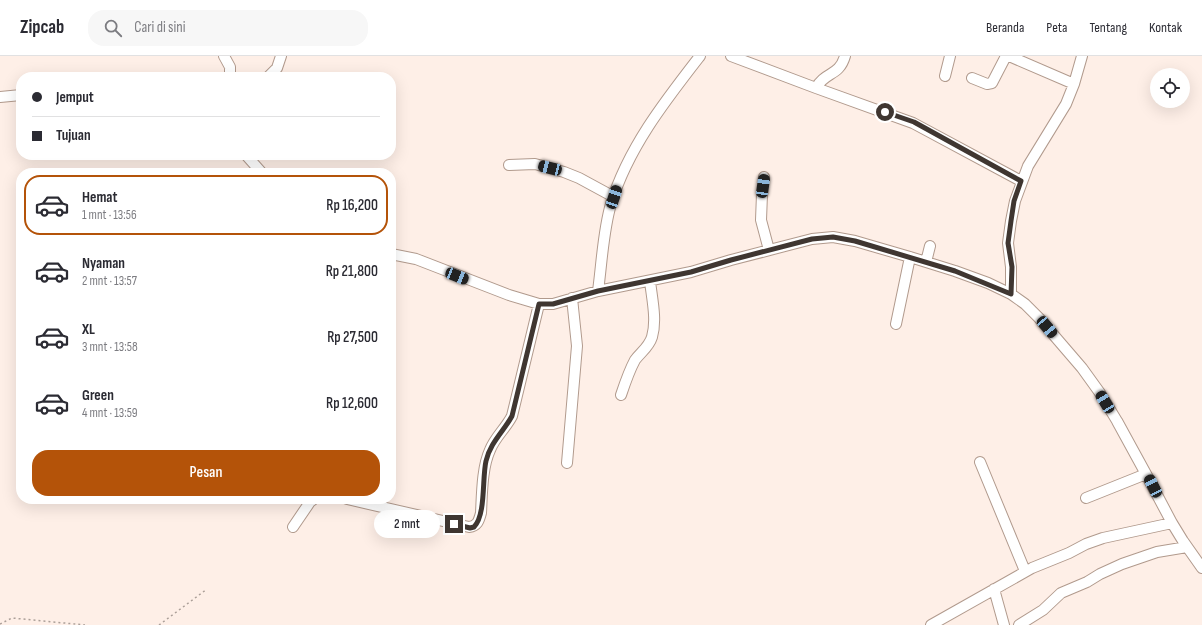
<!DOCTYPE html>
<html lang="id">
<head>
<meta charset="utf-8">
<style>
  body { margin:0; font-family:"Sofia Sans Condensed",sans-serif; background:#f7f7f7; color:#2b2b33; height:100vh; display:flex; flex-direction:column; font-size:15px; white-space:nowrap }
  * { box-sizing:border-box; margin:0 }
  p { font-size:13px; color:#7c7c81 }
  .icon { flex:none; width:22px; height:22px; fill:none; stroke:currentColor; stroke-width:2; stroke-linecap:round; stroke-linejoin:round }
  .map { position:relative; flex:1; overflow:hidden }
  .drawer { position:absolute; left:16px; top:112px; width:380px; height:336px; display:flex; flex-direction:column; background:#fff; border-radius:16px; box-shadow:0 4px 16px #0002 }
  .drawer>* { flex:none }
  .top-card { position:absolute; left:16px; top:16px; width:380px; height:88px; border-radius:16px; box-shadow:0 4px 16px #0002; display:grid; align-content:center; height:88px; padding:0 16px; background:#fff }
  .controls { position:absolute; left:1150px; top:12px; display:grid; gap:8px }
  .controls a { display:grid; place-items:center; width:40px; height:40px; border-radius:50%; background:#fff; box-shadow:0 4px 16px #0002; font-size:20px }
  .end { position:absolute; width:18px; height:18px; margin:-9px; border:5px solid #3f3631; background:#fff; box-shadow:0 0 0 2px #fff }
  .from { border-radius:50% }
  .bubble { position:absolute; height:28px; border-radius:14px; background:#fff; box-shadow:0 4px 16px #0002; font-size:13px; font-weight:600; line-height:28px; text-align:center }
  .car { position:absolute; width:12px; height:24px; margin:-12px -6px; border-radius:5px; box-shadow:0 0 3px 1px #0007; background:linear-gradient(#222 24%,#8ab4d8 0 40%,#222 0 76%,#8ab4d8 0 86%,#222 0) }
  .top-card b { display:flex; align-items:center; gap:14px; height:38px; font-size:15px }
  .top-card b+b { border-top:1px solid #e1e1e2 }
  .top-card i { width:10px; height:10px; background:#2b2b33 }
  ul { padding:7px 0 0; list-style:none }
  li { display:flex; align-items:center; gap:12px; height:60px; margin:0 8px 6px; padding:0 8px; border:2px solid transparent; border-radius:16px }
  li div { flex:1 }
  li b { display:block; font-size:15px }
  li em { font-style:normal; font-weight:600 }
  li.current { border-color:#b45309 }
  li>.icon { width:36px; height:36px; stroke-width:1.5 }
  .action { display:flex; gap:8px; margin-top:auto; padding:8px 16px }
  .action a { flex:1; height:46px; border-radius:16px; background:#b45309; color:#fff; font-size:16px; font-weight:600; line-height:46px; text-align:center }
  header { display:flex; align-items:center; gap:24px; box-sizing:border-box; height:56px; padding:0 20px; background:#fff; border-bottom:1px solid #e1e1e2 }
  header strong { font-size:19px }
  nav { display:flex; gap:22px; margin-inline-start:auto; font-size:14px }
  .search { width:280px; height:36px; background:#f7f7f7; display:flex; align-items:center; gap:10px; box-sizing:border-box; padding:0 14px; border-radius:16px; color:#7c7c81; font-size:15px }
  .map>svg:first-child { display:block }
</style>
</head>
<body>
<header>
<strong>Zipcab</strong>
<div class="search"><svg class="icon" aria-label="search" viewBox="0 0 24 24"><circle cx="10" cy="10" r="6"/><path d="M15 15l6 6"/></svg>Cari di sini</div>
<nav><a>Beranda</a><a>Peta</a><a>Tentang</a><a>Kontak</a></nav>
</header>
<div class="map">
<svg width="1202" height="569" viewBox="0 0 1202 569">
  <rect width="100%" height="100%" fill="#feefe7"/>
  <g fill="none" stroke-linecap="round" stroke-linejoin="round">
    <!-- minor casing -->
    <g stroke="#b19a8d" stroke-width="12">
      <path id="minor" d="M224 0 230 11V21
        M731 0 816 32 913 67 1021 125
        M1009 0 1074 28
        M945 20 950 0
        M268 21 277 12 281 0
        M972 22 987 28 992 27 1006 0
        M816 32C825 15 839 21 845 0
        M0 41 21 39
        M246 99 262 117
        M509 109 535 108 564 116 579 122 614 141
        M764 121 762 138 761 164 769 194
        M391 198 416 203 509 239 539 248H553L598 235 691 216 731 204 812 183 833 181 855 185 910 201 955 215 988 227 1011 238 1025 248 1039 262 1082 312 1100 337 1117 365 1146 418 1172 467 1183 485 1202 512
        M926 206 930 190
        M598 235C602 206 603 175 611 148 628 92 665 45 700 0
        M1011 238V211L1008 187 1011 165 1015 145 1028 110 1066 48 1074 28 1082 0
        M896 268 910 201
        M621 339C625 327 629 315 635 304 641 296 649 291 652 281 657 264 652 243 650 225
        M980 406 1025 515
        M567 407 577 290 572 242
        M1086 442 1146 418
        M347 443 469 471C478 470 479 464 481 457 482 438 482 411 490 394 495 381 506 372 512 360L539 248
        M293 471 310 446 314 443
        M994 533 1004 569
        M931 569 1032 512 1069 497 1086 488 1103 482 1172 467
        M1019 569 1043 554 1061 537 1087 526 1100 518 1122 508 1157 496 1187 491"/>
    </g>
    <!-- path -->
    <path stroke="#ab9f98" stroke-width="1.5" stroke-dasharray="2 3" stroke-linecap="butt" d="M0 568 12 562 85 569
      M159 569 207 533"/>
    <!-- minor -->
    <use href="#minor" stroke="#fff" stroke-width="10"/>
  </g>
  <g fill="none" stroke-linecap="round" stroke-linejoin="round">
    <!-- route -->
    <path stroke="#3f3631" stroke-width="5" d="M454 468 470 472 474 471C486 459 482 422 486 405 490 387 504 375 512 360L539 248H553L598 235 691 216 731 204 812 183 833 181 855 185 955 215 1011 238 1012 211 1008 187 1011 165 1014 145 1021 125 914 66 885 56"/>
  </g>
</svg>
<div class="controls">
<a><svg class="icon" aria-label="locate" viewBox="0 0 24 24"><circle cx="12" cy="12" r="6"/><path d="M12 2v4M12 18v4M2 12h4M18 12h4"/></svg></a>
</div>
<i class="end from" style="left:885px;top:56px"></i>
<i class="end" style="left:454px;top:468px"></i>
<div class="bubble" style="left:374px;top:454px;width:66px">2 mnt</div>
<i class="car" style="left:550px;top:112px;rotate:284deg"></i>
<i class="car" style="left:763px;top:130px;rotate:8deg"></i>
<i class="car" style="left:614px;top:141px;rotate:18deg"></i>
<i class="car" style="left:457px;top:220px;rotate:112deg"></i>
<i class="car" style="left:1047px;top:271px;rotate:140deg"></i>
<i class="car" style="left:1105px;top:346px;rotate:329deg"></i>
<i class="car" style="left:1153px;top:430px;rotate:333deg"></i>
<div class="top-card">
<b><i class="from"></i>Jemput</b>
<b><i></i>Tujuan</b>
</div>
<section class="drawer">
<ul>
<li class="current"><svg class="icon" aria-label="car" viewBox="0 0 24 24"><path d="M5 17H2v-5l4-1 3-4h7l3 4 3 1v5h-3M9 17h6M6 11h13"/><circle cx="7" cy="17" r="2"/><circle cx="17" cy="17" r="2"/></svg><div><b>Hemat</b><p>1 mnt · 13:56</p></div><em>Rp 16,200</em></li>
<li><svg class="icon" aria-label="car" viewBox="0 0 24 24"><path d="M5 17H2v-5l4-1 3-4h7l3 4 3 1v5h-3M9 17h6M6 11h13"/><circle cx="7" cy="17" r="2"/><circle cx="17" cy="17" r="2"/></svg><div><b>Nyaman</b><p>2 mnt · 13:57</p></div><em>Rp 21,800</em></li>
<li><svg class="icon" aria-label="car" viewBox="0 0 24 24"><path d="M5 17H2v-5l4-1 3-4h7l3 4 3 1v5h-3M9 17h6M6 11h13"/><circle cx="7" cy="17" r="2"/><circle cx="17" cy="17" r="2"/></svg><div><b>XL</b><p>3 mnt · 13:58</p></div><em>Rp 27,500</em></li>
<li><svg class="icon" aria-label="car" viewBox="0 0 24 24"><path d="M5 17H2v-5l4-1 3-4h7l3 4 3 1v5h-3M9 17h6M6 11h13"/><circle cx="7" cy="17" r="2"/><circle cx="17" cy="17" r="2"/></svg><div><b>Green</b><p>4 mnt · 13:59</p></div><em>Rp 12,600</em></li>
</ul>
<div class="action"><a>Pesan</a></div>
</section>
</div>
</body>
</html>
